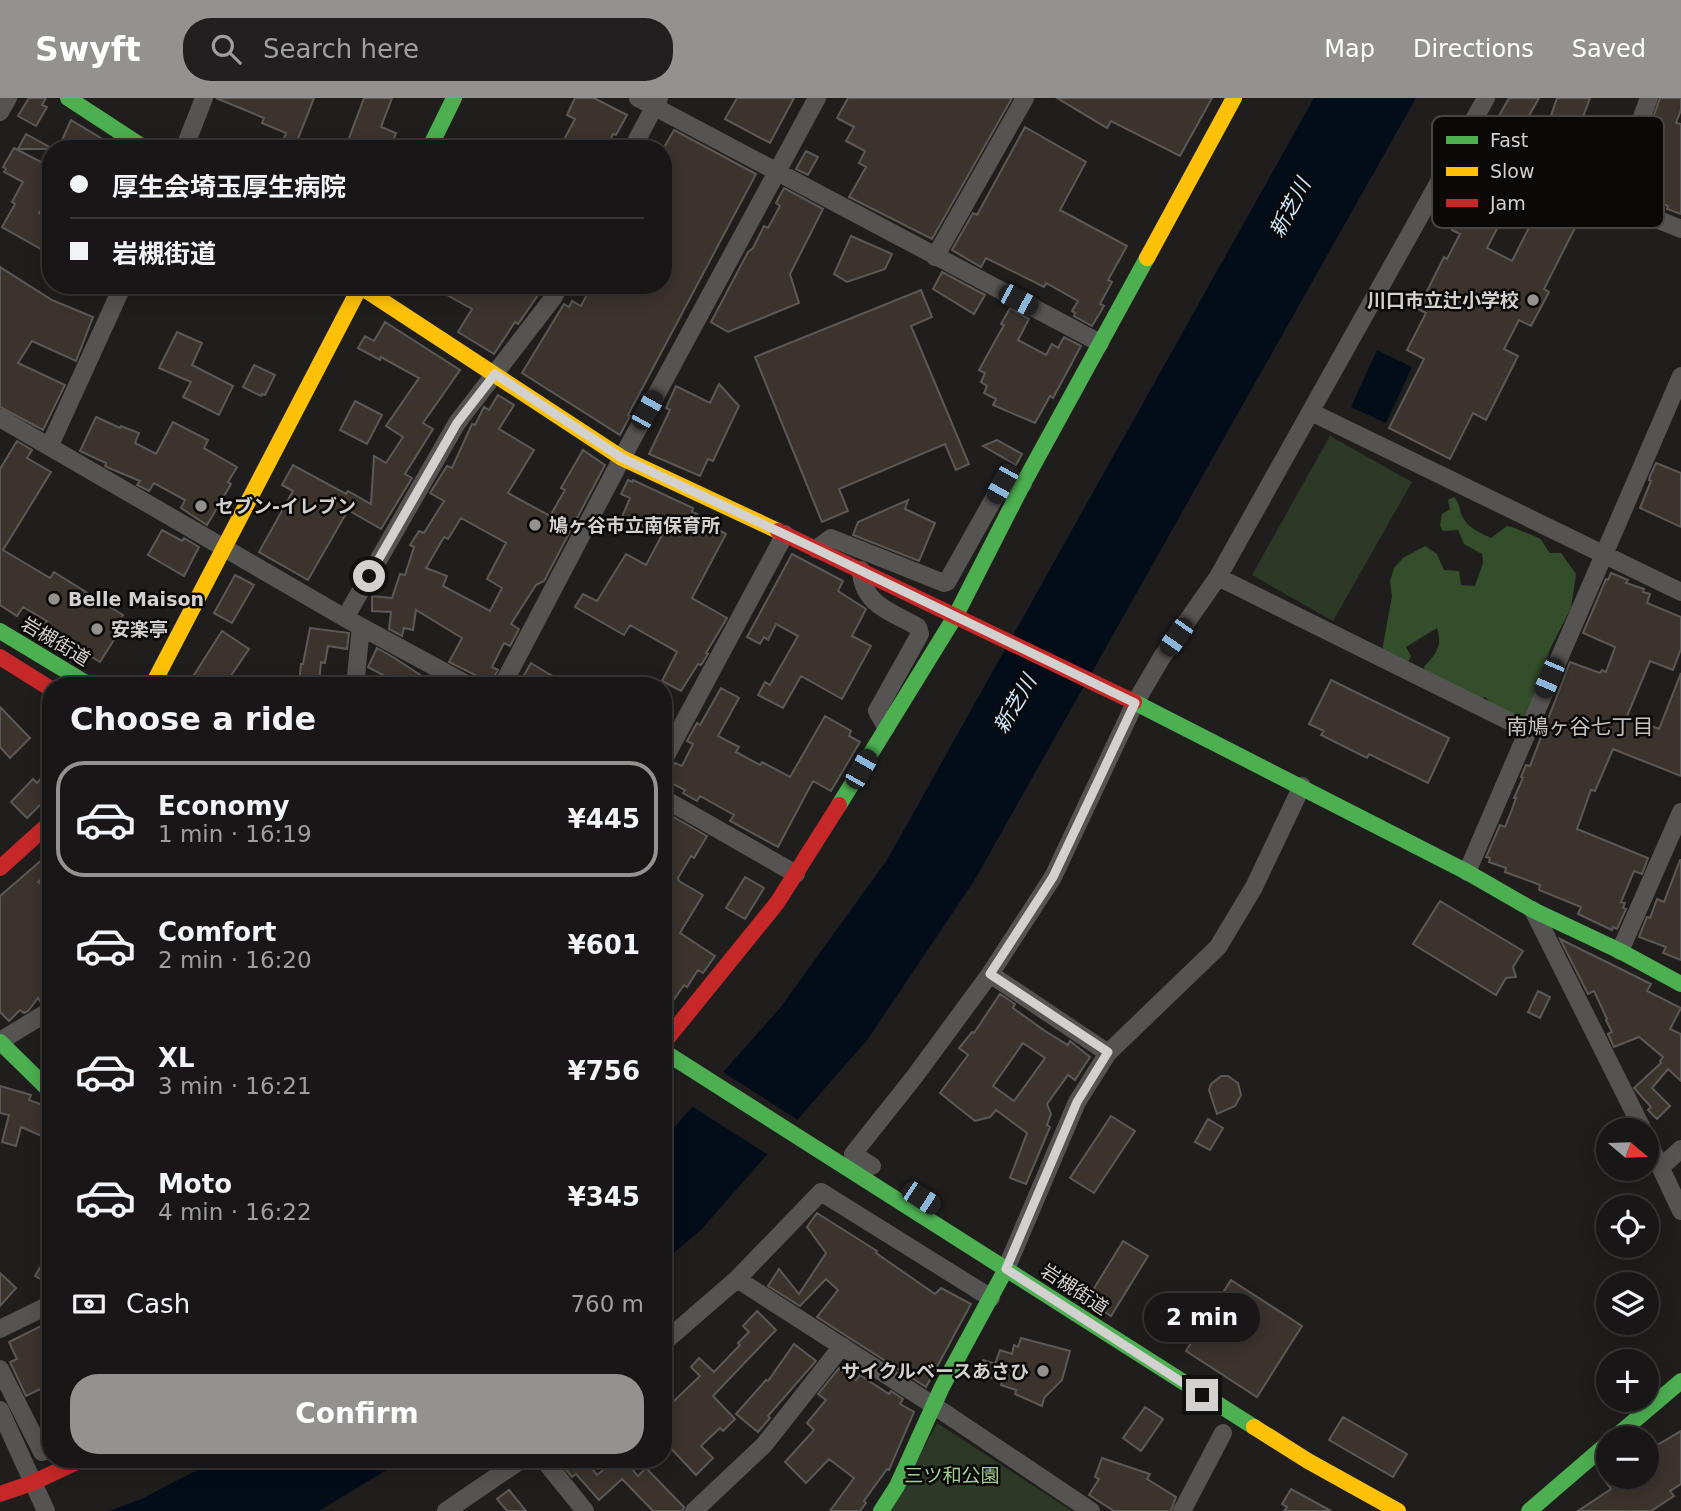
<!DOCTYPE html>
<html lang="en">
<head>
<meta charset="utf-8">
<style>
  body { margin:0; font-family:"DejaVu Sans","Noto Sans JP",sans-serif; background:#211f1f; color:#f1f3f6; height:100vh; display:flex; flex-direction:column; font-size:26px; white-space:nowrap }
  * { box-sizing:border-box; margin:0 }
  p { font-size:23px; color:#9f9fa1 }
  .icon { flex:none; width:38px; height:38px; fill:none; stroke:currentColor; stroke-width:2; stroke-linecap:round; stroke-linejoin:round }
  .map { position:relative; flex:1; overflow:hidden }
  .sheet { position:absolute; left:42px; top:579px; width:630px; height:791px; display:flex; flex-direction:column; background:#181616; border-radius:28px; box-shadow:0 4px 18px #0003,0 0 0 2px #363535 }
  .sheet>* { flex:none }
  .top-card { position:absolute; left:42px; top:42px; width:630px; height:154px; border-radius:28px; box-shadow:0 4px 18px #0003,0 0 0 2px #363535; display:grid; align-content:center; height:154px; padding:0 28px; background:#181616 }
  .needle { width:46px; rotate:109deg }
  .buttons { position:absolute; left:1596px; top:1020px; display:grid; gap:14px }
  .buttons a { display:grid; place-items:center; width:63px; height:63px; border-radius:50%; background:#181616; box-shadow:0 4px 18px #0003,0 0 0 2px #363535; font-size:35px }
  .end { position:absolute; width:32px; height:32px; margin:-16px; border:9px solid #d3d1cf; background:#111; box-shadow:0 0 0 4px #111 }
  .from { border-radius:50% }
  .bubble { position:absolute; height:49px; border-radius:24px; background:#181616; box-shadow:0 4px 18px #0003,0 0 0 2px #363535; font-size:23px; font-weight:600; line-height:49px; text-align:center }
  .car { position:absolute; width:21px; height:42px; margin:-21px -10px; border-radius:9px; box-shadow:0 0 5px 2px #0007; background:linear-gradient(#222 24%,#8ab4d8 0 40%,#222 0 76%,#8ab4d8 0 86%,#222 0) }
  .top-card b { display:flex; align-items:center; gap:24px; height:66px; font-size:26px }
  .top-card b+b { border-top:2px solid #363535 }
  .top-card i { width:18px; height:18px; background:#f1f3f6 }
  ul { padding:0; list-style:none }
  li { display:flex; align-items:center; gap:21px; height:116px; margin:0 14px 10px; padding:0 14px; border:4px solid transparent; border-radius:28px }
  li div { flex:1 }
  li b { display:block; font-size:26px }
  li em { font-style:normal; font-weight:600 }
  li.selected { border-color:#949291 }
  li>.icon { width:63px; height:63px; stroke-width:1.5 }
  h2 { padding:0 28px; font-size:32px; line-height:84px }
  .pay { display:flex; align-items:center; gap:18px; height:77px; padding:0 28px; font-size:26px }
  .pay p { margin-inline-start:auto }
  .cta { display:flex; gap:14px; margin-top:auto; padding:14px 28px }
  .cta a { flex:1; height:80px; border-radius:28px; background:#949291; color:#fff; font-size:28px; font-weight:600; line-height:80px; text-align:center }
  header { display:flex; align-items:center; gap:42px; box-sizing:border-box; height:98px; padding:0 35px; background:#949291; color:#fff }
  header strong { font-size:33px }
  nav { display:flex; gap:38px; margin-inline-start:auto; font-size:24px }
  .search { width:490px; height:63px; background:#211f1f; display:flex; align-items:center; gap:18px; box-sizing:border-box; padding:0 24px; border-radius:28px; color:#9f9fa1; font-size:26px }
  .map>svg:first-child { display:block }
</style>
</head>
<body>
<header>
<strong>Swyft</strong>
<div class="search"><svg class="icon" aria-label="search" viewBox="0 0 24 24"><circle cx="10" cy="10" r="6"/><path d="M15 15l6 6"/></svg>Search here</div>
<nav><a>Map</a><a>Directions</a><a>Saved</a></nav>
</header>
<div class="map">
<svg width="1681" height="1413" viewBox="0 0 1681 1413">
  <rect width="100%" height="100%" fill="#201e1d"/>
  <!-- green -->
  <path fill="#2b3926" d="M1330 338 1412 384 1333 523 1252 477Z
    M937 1325 1072 1413H890Z"/>
  <!-- forest -->
  <path fill="#344d2a" d="M1454 399C1462 409 1458 411 1463 420 1469 430 1480 435 1491 440L1507 428C1511 428 1537 439 1540 441 1544 444 1546 451 1550 455H1561L1576 476 1571 510 1550 551 1538 590 1524 619C1509 620 1493 613 1486 599L1475 601 1426 576 1424 569C1436 555 1443 549 1437 530L1406 549 1411 558 1406 567 1382 553 1392 498 1390 483 1394 470 1403 460 1425 448 1437 456 1444 472 1459 473 1461 487 1475 488 1483 465 1482 456 1464 446 1458 432 1443 433 1440 427 1442 416 1450 411 1448 402Z"/>
  <!-- water -->
  <path fill="#030d1a" d="M1314 0H1416L974 783 868 941 701 1132 663 1164V1042L780 910 887 762Z
    M1377 252 1412 269 1386 325 1351 309Z
    M217 1362H403L319 1413H109L139 1402Z"/>
  <!-- pier -->
  <path fill="#201e1d" d="M720 972 801 1024 770 1058 690 1007Z"/>
  <!-- building -->
  <path fill="#3b342d" stroke="#5a5958" stroke-width="2" fill-rule="evenodd" d="M29 0H46L42 7 47 9 36 28 18 18Z
    M216 0H314L294 51H280L286 35 262 25 264 20Z
    M364 0H392L381 29 396 35 390 51H345Z
    M575 0H594L627 17 616 37 613 36 605 51H559L575 21 567 17Z
    M737 0H794L770 45 725 21Z
    M848 0H1012L932 141 849 99 866 69 859 65 865 53 846 43 854 29 837 20Z
    M1057 0H1212L1180 58 1111 23 1107 30Z
    M1509 0H1539L1517 39 1514 38 1511 43 1491 32Z
    M1557 0H1590L1583 19 1580 23 1577 22 1566 56 1563 55 1561 61 1539 53Z
    M1660 0H1681V12L1676 25 1681 26V116L1667 111 1668 108 1627 93Z
    M71 22 109 45 106 51H58Z
    M1025 29 1086 64 1060 112 1127 148 1108 182 1112 184 1100 206 1104 208 1092 228 1074 218 1075 215 1072 213 1078 203 1046 185 1044 189 986 160 981 169 952 152 973 115 977 117Z
    M674 32 756 76 628 317 630 318 620 337 522 275 564 206 569 209 572 203 581 208 592 187H663V51Z
    M26 36 53 51H18Z
    M14 50 51 69V95L39 115 51 121V146L46 154 2 129 15 106 12 104 23 84 4 74 6 71 3 69Z
    M806 53 818 59 808 77 796 71Z
    M1479 78 1515 96 1487 150 1512 163 1545 98 1582 116 1544 191 1549 194 1531 228 1519 222 1504 251 1518 258 1486 322 1473 315 1450 361 1389 330 1424 261 1407 252 1426 215 1418 211 1444 159 1447 161 1460 136 1452 132Z
    M784 90 823 111 790 176 799 205 728 234 711 224 748 154 753 150 764 128 768 130 780 108 776 105Z
    M851 138 892 156 885 171 847 184 834 176Z
    M0 169 52 202 93 219 76 263 32 243 18 265 65 287 43 332 0 309Z
    M942 174 985 197 974 216 933 191Z
    M429 187H545L518 226 515 224 494 256 458 234 472 211Z
    M921 192 932 219 911 228 969 366 956 372 945 346 839 391 848 413 822 424 755 259Z
    M1010 210 1029 221 1018 242 1046 257 1052 246 1058 250 1064 239 1081 248 1053 300 1050 298 1035 325 993 307 996 301 984 295 987 288 981 284 985 275 979 272 1004 227 1001 226Z
    M385 224 460 272 423 325 433 331 405 376 412 380 381 431 348 412 308 482 259 454 293 393 282 387 293 367 346 396 348 393 371 406 374 358 386 365 403 339 386 328 419 280 381 259 380 262 358 250 365 238 374 243Z
    M177 234 202 245 192 267 233 288 219 317 183 299 191 284 159 270Z
    M254 267 275 277 265 297 262 296 261 298 243 289Z
    M719 286 739 308 713 363 708 361 700 378 649 356 670 312 666 310 676 288 710 305Z
    M498 297 514 307 499 331 534 352 508 395 550 418 565 392 561 390 583 352 605 367 544 483 536 487 511 526 519 531 510 548 504 545 492 569 498 572 491 585 449 564 462 540 416 512 413 532 404 530 402 538 389 531 391 514 372 513V498L392 500 400 476 405 477 414 449 410 447 419 433 424 435 444 403 430 395 447 368 452 370 472 326 475 327 484 309 489 312ZM461 420 506 445 487 481 502 490 490 513 443 488 447 478 426 470 444 439 448 441Z
    M355 303 382 317 367 346 340 332Z
    M96 319 120 330 121 328 139 335 135 345 156 356 173 324 208 342 204 350 237 369 228 384 231 386 207 427 181 410 185 402 154 385 149 393 137 387 140 383 109 370 105 368 106 365 80 353Z
    M997 342 1022 356 1016 367 983 348Z
    M17 343 32 352 27 360 51 374 3 452 50 480 54 474 123 517 113 534 117 537 100 564 63 541 64 540 44 527 47 523 23 509 17 518 0 507V371Z
    M1656 365 1681 375V429L1640 410 1651 383 1649 382 1650 378Z
    M628 382 632 384 633 382 693 410 692 414 697 416 695 419 726 436 692 500 727 520 706 555 708 556 701 567 698 566 681 593 662 583 677 554 630 527 624 537 575 509 583 496 597 503 626 456 646 467 662 437 622 419 630 400 621 396Z
    M908 402 905 411 935 425 919 463 853 437 858 424Z
    M162 432 182 443 184 440 199 449 184 478 148 457Z
    M792 456 843 483 838 493 866 511 852 538 871 548 842 601 801 578 783 610 758 597 765 584 770 587 798 538 776 526 768 542 764 539 760 546 747 539Z
    M1611 475 1628 482 1626 485 1644 491 1643 494 1650 496 1647 505 1681 519V551L1673 572 1650 563 1627 618 1659 631 1681 575V678L1613 651 1595 693 1591 692 1577 731 1648 760 1642 776 1634 773 1621 804 1625 805 1623 810 1626 811 1617 831 1613 829 1612 832 1578 816 1581 809 1539 792 1540 787 1505 774 1506 770 1489 764 1490 760 1486 759 1500 727 1505 729 1511 714 1516 700H1514L1523 680 1521 679 1526 667 1530 668 1570 564 1600 575 1602 572 1606 574 1615 549 1583 535 1606 481 1608 482Z
    M235 477 254 487 232 525 214 515Z
    M310 530 349 535 347 551 328 548 325 565 321 564 319 586 299 585 301 566H303Z
    M222 533 249 551 224 588H187Z
    M377 550 393 559 437 588H391L394 583 368 569Z
    M531 565 549 576 571 588H530L533 582 524 577Z
    M1331 582 1449 640 1428 685 1369 656 1367 660 1321 637 1324 633 1309 626Z
    M721 590 739 600 718 638 739 649 736 654 760 667 762 664 790 679 825 618 851 633 849 638 860 644 831 693 813 683 778 749 730 723 734 717 700 698 697 703 683 695 685 692 665 682 667 677 663 674 670 672 675 665 682 668 693 646 687 643 697 625 700 627Z
    M0 609 30 640 10 660 0 649Z
    M43 678 51 685V696L27 720 11 704 33 681 37 685Z
    M663 713 707 738 694 760 691 758 678 780 679 783 703 797 680 835 715 858 703 875 698 872 687 889 684 887 663 917Z
    M51 754V773L38 784 51 794V900L41 905 38 900 28 913 24 915 20 912 9 923 0 914V798Z
    M1680 762H1681V862L1663 855 1666 849 1639 839 1647 819 1650 820 1657 801 1664 804Z
    M745 779 764 790 745 821 726 810Z
    M1440 803 1523 853 1513 869 1516 879 1506 880 1496 897 1413 846Z
    M1560 841 1651 886 1647 893 1681 910 1670 931 1681 936V983L1668 971 1652 990 1670 1008 1657 1021 1648 1012 1651 1009 1634 990 1661 965 1660 963 1663 959 1639 939 1614 949 1608 936 1612 934 1606 922 1607 921 1594 893 1588 896Z
    M1538 893 1550 899 1540 920 1528 914Z
    M1000 896 1015 906 1013 910 1045 933 1068 947 1070 943 1090 959 1075 982 1068 977 1047 1006 1051 1016 1047 1027 1050 1029 1026 1086 1010 1080 1027 1035 996 1012 990 1019 975 1023 940 995 968 957 959 950 972 934 974 935ZM1023 945 1045 960 1014 1003 993 988Z
    M1221 978H1228L1238 985 1241 997 1235 1008 1217 1016 1209 992 1211 986Z
    M0 988 31 997 29 1002 51 1010V1042L21 1029 16 1048 2 1044 9 1017 0 1015Z
    M1111 1018 1135 1033 1094 1095 1070 1080Z
    M1208 1021 1223 1030 1210 1052 1195 1044Z
    M817 1115 877 1153 876 1155 935 1196 941 1190 971 1206 926 1289 817 1219 838 1192 826 1181 800 1208 768 1188 779 1171 799 1196 826 1155 807 1129Z
    M1123 1143 1148 1158 1111 1218 1087 1202Z
    M51 1151V1187L35 1178Z
    M0 1175 16 1190 0 1208Z
    M1231 1182 1302 1228 1257 1299 1186 1253Z
    M757 1213 776 1232 713 1298 735 1321 723 1333 720 1330 701 1348 713 1360 696 1377 663 1342V1309L672 1300 674 1303 700 1278 691 1269 699 1260 714 1274 740 1247 738 1245 749 1234 743 1228Z
    M43 1227 51 1245V1286L26 1298 10 1264 17 1261 9 1244Z
    M1021 1240 1070 1253 1062 1282 1044 1300 1042 1308 1015 1296 1016 1292 1001 1287 1002 1284 979 1275 983 1262 995 1266 1000 1252 1012 1256 1014 1247 1018 1249Z
    M794 1246 816 1263 768 1318 770 1320 758 1334 736 1316 766 1282 768 1283Z
    M839 1270 856 1282 860 1277 889 1296 891 1293 903 1301 900 1306 914 1314 889 1372 887 1371 864 1403 866 1405 860 1413H830L854 1380 829 1361 806 1385 785 1364 814 1332 807 1325 826 1302 818 1296Z
    M1145 1309 1163 1321 1141 1353 1123 1340Z
    M1343 1319 1407 1356 1393 1379 1329 1342Z
    M1681 1333V1386L1670 1393 1674 1398 1651 1413H1578L1611 1391 1602 1379H1647V1353Z
    M1102 1360 1150 1376 1147 1381 1176 1399 1171 1413H1114L1089 1397 1099 1381 1095 1379Z
    M558 1362H594L589 1366 597 1377 615 1362H624L638 1378 646 1370 684 1409 683 1413H653L622 1381 599 1402 576 1376 572 1379Z
    M1291 1391 1331 1413H1284L1287 1409 1282 1406Z
    M509 1392 526 1413H507L497 1401Z"/>
  <g fill="none" stroke-linecap="round" stroke-linejoin="round">
    <!-- street -->
    <path stroke="#555453" stroke-width="18" d="M638 0 1100 245
      M0 14 8 0
      M1462 43 1681 131
      M184 51 204 0
      M632 51 659 0
      M1611 103 1649 0
      M935 159 1025 0
      M1311 314 1681 494
      M0 320 345 520 470 588
      M50 347 123 187
      M816 451 831 440 944 485 947 484 1002 386H1023
      M861 472C862 507 892 514 918 529L920 536 877 613 886 629
      M1218 479 1527 632
      M345 520 457 325 553 200 560 187
      M355 588 361 529
      M502 588 622 360 817 0
      M663 663 785 436
      M663 700 796 776
      M1467 774 1681 278
      M1533 812 1643 1032
      M1620 853 1681 714
      M990 876 1108 955
      M0 943 51 912
      M1647 1041 1681 1113
      M872 1068 853 1056 915 978 990 876 1053 779 1135 605 1162 559 1218 479 1486 0
      M1661 1069 1681 1051
      M1006 1171 1077 1004 1108 955 1218 849 1254 789 1302 688
      M737 1181 933 1307 1091 1413
      M0 1231 51 1206
      M663 1245 737 1181 821 1094 991 1200
      M0 1271 42 1354 51 1350
      M0 1312 46 1413
      M544 1362 585 1413
      M446 1413 521 1362
      M694 1413 764 1347 842 1248
      M1182 1413 1223 1335"/>
    <!-- fast -->
    <path stroke="#4caf50" stroke-width="16" d="M68 0 146 51
      M429 51 454 0
      M0 533 91 588
      M1134 604 1467 774 1533 812 1620 853 1681 886
      M839 707 956 517 1023 386 1147 160
      M0 944 51 994
      M663 953 1254 1329
      M1614 1340 1681 1283
      M881 1413 897 1388 942 1289 1006 1171
      M1529 1413 1608 1345"/>
    <!-- slow -->
    <path stroke="#ffc107" stroke-width="16" d="M1147 160 1234 0
      M358 187 622 360 778 433
      M152 588 361 187
      M1254 1329 1308 1363 1398 1413"/>
    <!-- jam -->
    <path stroke="#c62828" stroke-width="16" d="M778 433 1134 604
      M0 559 51 591
      M0 770 51 724
      M666 942 777 805 839 707
      M0 1396 32 1385 81 1362"/>
  </g>
  <g fill="none" stroke-linecap="round" stroke-linejoin="round">
    <!-- route -->
    <path stroke="#d3d1cf" stroke-width="9" d="M369 478 457 325 495 276 622 360 816 451 1135 605 1053 779 990 876 1108 954 1077 1004 1006 1171 1202 1297"/>
  </g>
  <!-- markers -->
  <g fill="#949291" stroke="#0a0908" stroke-width="2.5">
    <circle cx="1533" cy="202" r="7"/>
    <circle cx="201" cy="408" r="7"/>
    <circle cx="535" cy="427" r="7"/>
    <circle cx="54" cy="501" r="7"/>
    <circle cx="97" cy="531" r="7"/>
    <circle cx="1043" cy="1273" r="7"/>
  </g>
  <g text-anchor="middle" stroke-width="5" stroke-linejoin="round" paint-order="stroke">
    <!-- poi labels -->
    <g font-size="19" font-weight="bold" fill="#d3d1cf" stroke="#0a0908" text-anchor="start">
      <text x="1519" y="209" text-anchor="end">川口市立辻小学校</text>
      <text x="215" y="415">セブン-イレブン</text>
      <text x="549" y="434">鳩ヶ谷市立南保育所</text>
      <text x="68" y="508">Belle Maison</text>
      <text x="111" y="538">安楽亭</text>
      <text x="1029" y="1280" text-anchor="end">サイクルベースあさひ</text>
    </g>
    <!-- street labels -->
    <g font-size="19" fill="#d3d1cf" stroke="#0a0908">
      <text transform="translate(56 543) rotate(31)" y="7">岩槻街道</text>
      <text transform="translate(1075 1191) rotate(33)" y="7">岩槻街道</text>
    </g>
    <!-- park labels -->
    <g font-size="19" fill="#a1d08f" stroke="#0a0908">
      <text x="952" y="1384">三ツ和公園</text>
    </g>
    <!-- water labels -->
    <g font-size="21" font-style="italic" fill="#cce7fc" stroke="#0a0908">
      <text transform="translate(1290 110) rotate(-62)" y="7">新芝川</text>
      <text transform="translate(1015 606) rotate(-60)" y="7">新芝川</text>
    </g>
    <!-- neighbourhood labels -->
    <g font-size="21" fill="#c6c3bf" stroke="#0a0908">
      <text x="1580" y="636">南鳩ヶ谷七丁目</text>
    </g>
  </g>
  <!-- legend -->
  <rect x="1432" y="18" width="232" height="112" rx="10" fill="#0a0908" stroke="#464544" stroke-width="2"/>
  <rect x="1446" y="38" width="32" height="8" fill="#4caf50"/>
  <rect x="1446" y="69" width="32" height="9" fill="#ffc107"/>
  <rect x="1446" y="101" width="32" height="8" fill="#c62828"/>
  <g font-size="19" fill="#d3d1cf">
    <text x="1490" y="49">Fast</text>
    <text x="1490" y="80">Slow</text>
    <text x="1490" y="112">Jam</text>
  </g>
</svg>
<div class="buttons">
<a><svg class="needle" viewBox="-14 -14 28 28"><path d="M0-13l5 13h-10z" fill="#e53935"/><path d="M0 13l5-13h-10z" fill="#9f9fa1"/></svg></a>
<a><svg class="icon" aria-label="locate" viewBox="0 0 24 24"><circle cx="12" cy="12" r="6"/><path d="M12 2v4M12 18v4M2 12h4M18 12h4"/></svg></a>
<a><svg class="icon" aria-label="layers" viewBox="0 0 24 24"><path d="M12 4l9 5-9 5-9-5zM3 14l9 5 9-5"/></svg></a>
<a>+</a>
<a>−</a>
</div>
<i class="end from" style="left:369px;top:478px"></i>
<i class="end" style="left:1202px;top:1297px"></i>
<div class="bubble" style="left:1144px;top:1195px;width:116px">2 min</div>
<i class="car" style="left:1018px;top:202px;rotate:118deg"></i>
<i class="car" style="left:647px;top:312px;rotate:29deg"></i>
<i class="car" style="left:1002px;top:386px;rotate:209deg"></i>
<i class="car" style="left:1176px;top:539px;rotate:215deg"></i>
<i class="car" style="left:1549px;top:580px;rotate:203deg"></i>
<i class="car" style="left:861px;top:671px;rotate:30deg"></i>
<i class="car" style="left:921px;top:1100px;rotate:123deg"></i>
<div class="top-card">
<b><i class="from"></i>厚生会埼玉厚生病院</b>
<b><i></i>岩槻街道</b>
</div>
<section class="sheet">
<h2>Choose a ride</h2>
<ul>
<li class="selected"><svg class="icon" aria-label="car" viewBox="0 0 24 24"><path d="M5 17H2v-5l4-1 3-4h7l3 4 3 1v5h-3M9 17h6M6 11h13"/><circle cx="7" cy="17" r="2"/><circle cx="17" cy="17" r="2"/></svg><div><b>Economy</b><p>1 min · 16:19</p></div><em>¥445</em></li>
<li><svg class="icon" aria-label="car" viewBox="0 0 24 24"><path d="M5 17H2v-5l4-1 3-4h7l3 4 3 1v5h-3M9 17h6M6 11h13"/><circle cx="7" cy="17" r="2"/><circle cx="17" cy="17" r="2"/></svg><div><b>Comfort</b><p>2 min · 16:20</p></div><em>¥601</em></li>
<li><svg class="icon" aria-label="car" viewBox="0 0 24 24"><path d="M5 17H2v-5l4-1 3-4h7l3 4 3 1v5h-3M9 17h6M6 11h13"/><circle cx="7" cy="17" r="2"/><circle cx="17" cy="17" r="2"/></svg><div><b>XL</b><p>3 min · 16:21</p></div><em>¥756</em></li>
<li><svg class="icon" aria-label="car" viewBox="0 0 24 24"><path d="M5 17H2v-5l4-1 3-4h7l3 4 3 1v5h-3M9 17h6M6 11h13"/><circle cx="7" cy="17" r="2"/><circle cx="17" cy="17" r="2"/></svg><div><b>Moto</b><p>4 min · 16:22</p></div><em>¥345</em></li>
</ul>
<div class="pay"><svg class="icon" aria-label="cash" viewBox="0 0 24 24"><path d="M3 7h18v10H3z"/><circle cx="12" cy="12" r="2"/></svg>Cash<p>760 m</p></div>
<div class="cta"><a>Confirm</a></div>
</section>
</div>
</body>
</html>
